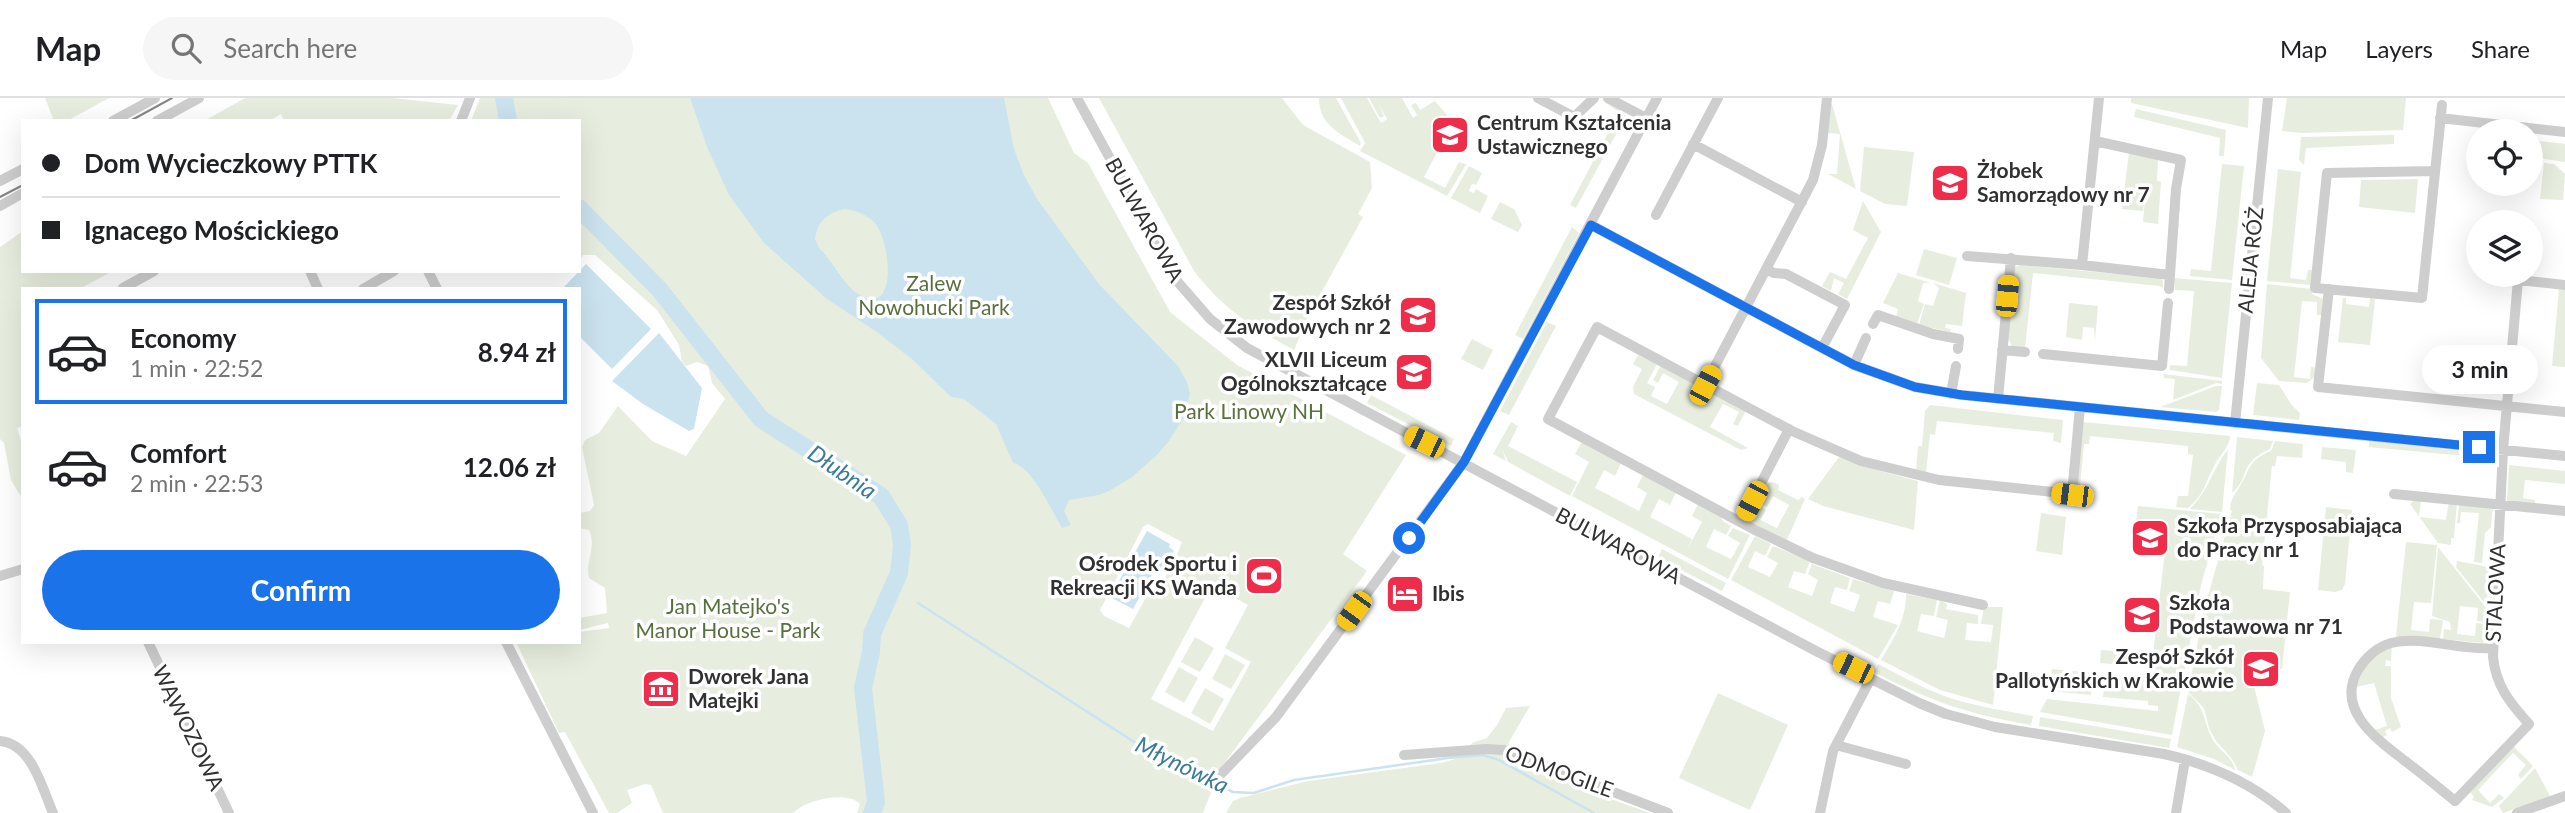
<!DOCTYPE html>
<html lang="en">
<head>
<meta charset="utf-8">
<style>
  body { margin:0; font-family:Lato,sans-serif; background:#f6f6f6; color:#202124; height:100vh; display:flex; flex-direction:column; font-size:26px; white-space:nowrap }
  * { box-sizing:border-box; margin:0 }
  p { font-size:23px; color:#757577 }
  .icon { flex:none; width:38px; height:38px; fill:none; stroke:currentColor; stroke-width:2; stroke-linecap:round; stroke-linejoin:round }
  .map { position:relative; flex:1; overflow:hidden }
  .drawer { position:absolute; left:21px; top:189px; width:560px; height:357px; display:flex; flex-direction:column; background:#fff; border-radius:0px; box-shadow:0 7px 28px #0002 }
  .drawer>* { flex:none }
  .hud { position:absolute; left:21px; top:21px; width:560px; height:154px; border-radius:0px; box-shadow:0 7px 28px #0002; display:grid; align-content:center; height:154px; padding:0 21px; background:#fff }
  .buttons { position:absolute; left:2466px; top:21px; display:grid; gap:14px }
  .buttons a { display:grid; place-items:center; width:77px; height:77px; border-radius:50%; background:#fff; box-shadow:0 7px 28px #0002; font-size:35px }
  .end { position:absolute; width:32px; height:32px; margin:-16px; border:9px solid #1a73e8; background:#fff; box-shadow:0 0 0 4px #fff }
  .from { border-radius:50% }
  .bubble { position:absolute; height:49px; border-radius:24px; background:#fff; box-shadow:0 7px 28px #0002; font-size:23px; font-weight:700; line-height:49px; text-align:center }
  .car { position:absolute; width:21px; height:42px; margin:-21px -10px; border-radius:9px; box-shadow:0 0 5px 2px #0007; background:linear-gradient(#f5c518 24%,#345 0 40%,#f5c518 0 76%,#345 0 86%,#f5c518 0) }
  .hud b { display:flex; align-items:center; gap:24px; height:66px; font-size:26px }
  .hud b+b { border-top:2px solid #e0e0e0 }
  .hud i { width:18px; height:18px; background:#202124 }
  ul { padding:12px 0 0; list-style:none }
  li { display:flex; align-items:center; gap:21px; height:105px; margin:0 14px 10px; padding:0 7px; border:4px solid transparent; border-radius:0px }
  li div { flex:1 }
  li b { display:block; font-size:26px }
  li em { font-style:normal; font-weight:700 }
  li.current { border-color:#1a73e8 }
  li>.icon { width:63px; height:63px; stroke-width:1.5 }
  .cta { display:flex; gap:14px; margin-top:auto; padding:14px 21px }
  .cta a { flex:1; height:80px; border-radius:42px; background:#1a73e8; color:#fff; font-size:28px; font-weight:700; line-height:80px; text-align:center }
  header { display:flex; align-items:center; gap:42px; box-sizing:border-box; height:98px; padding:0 35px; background:#fff; border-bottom:2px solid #e0e0e0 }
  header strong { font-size:33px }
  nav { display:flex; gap:38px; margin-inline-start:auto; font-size:24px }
  .search { width:490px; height:63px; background:#f6f6f6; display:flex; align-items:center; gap:18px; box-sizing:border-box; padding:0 24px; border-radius:38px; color:#757577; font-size:26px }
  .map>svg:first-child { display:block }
</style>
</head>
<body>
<header>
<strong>Map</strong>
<div class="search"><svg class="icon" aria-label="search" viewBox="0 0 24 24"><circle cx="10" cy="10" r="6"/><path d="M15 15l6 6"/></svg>Search here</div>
<nav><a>Map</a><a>Layers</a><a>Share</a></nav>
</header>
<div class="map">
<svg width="2565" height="715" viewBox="0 0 2565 715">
  <rect width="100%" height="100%" fill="#fff"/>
  <!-- green -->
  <path fill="#e8eedf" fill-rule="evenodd" d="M45 0H109L67 23H54Z
    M245 0H393L458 7 449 23H284L281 16 269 23H204Z
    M480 0H1048L1074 55 1088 65 1170 214 1237 267 1406 357 1343 456 1367 473 1214 679 1215 684 1203 715H857L860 706C847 692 805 702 793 715H663L651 687 645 686 627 692 632 705 617 715H609L565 634 559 635 516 544H579V534L609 530 608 525 579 532V520L607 515 605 490 589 480C585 463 597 449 589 432L579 430V415L590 413 594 407 582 349 585 342 599 335 618 308 652 343 686 358 725 301 712 285 708 268 697 264 686 268 682 264 679 247 657 212 595 157H583L579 163V23H471ZM1148 426 1182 444 1177 457 1183 463 1184 468 1169 472 1162 485 1153 487 1129 530 1104 518 1100 512 1143 429ZM1212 487 1248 507 1225 550 1251 564 1213 633 1151 601Z
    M1099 0H1282L1303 27 1370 64 1372 90 1358 116 1363 119 1309 217 1294 252C1253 230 1223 211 1194 173Z
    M1319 0H1336L1361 45 1360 48C1339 35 1319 27 1319 0Z
    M1341 0H1367L1381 25 1387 21 1379 7 1384 18 1380 20 1369 0H1402L1413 20 1417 17 1411 7 1416 5 1420 12 1435 3 1453 24 1424 79 1445 90 1459 64 1465 66 1467 65 1447 98 1360 53 1365 45Z
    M2131 0H2249L2248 30 2131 5Z
    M2287 0H2406L2403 32 2303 35 2282 33Z
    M1604 4 1621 12 1620 14 1626 18 1576 110 1570 107 1619 14Z
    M1831 6H1832L1856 91 1828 76H1837L1840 36 1828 35Z
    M2136 11 2226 32 2224 58H2219L2220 40 2134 19Z
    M2394 37V46L2306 50 2304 67 2299 62 2301 39Z
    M2532 42 2565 46V64L2531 59Z
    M1864 49 1914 54 1907 108 1885 106 1860 93Z
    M2129 54 2158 61 2157 83 2161 84 2158 126 2143 124 2145 100 2143 113 2122 111Z
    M2544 65 2554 66 2565 76 2563 102 2540 101Z
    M2222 66 2244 68 2232 182 2190 178 2191 171 2211 173Z
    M1469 68 1482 75 1476 87 1472 86 1469 93 1474 95 1476 91 1488 98 1480 115 1451 100Z
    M2278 71 2301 74 2290 180 2306 182 2308 172H2313L2311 187 2267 183Z
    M2418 81 2415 115 2359 109 2361 82Z
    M1863 103 1881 134 1847 201 1838 196 1844 185 1834 180 1831 193 1822 188 1830 174 1846 181 1868 140 1853 132Z
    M1500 104 1514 111 1522 127 1518 134 1491 121Z
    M1572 129 1579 135 1523 241 1515 237Z
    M23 133V173H113L79 191H23V328L17 330 23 349V402L11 382 4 345 0 341V149Z
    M1924 151 1957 160 1949 187 1916 177Z
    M2020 167 2160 180 2163 183V190L2159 188 2033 175 2025 250 2012 248 2008 241 2010 216 2015 214 2018 183 2012 179 2015 169Z
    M1898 175 1931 185H1923L1918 203 1924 206 1917 226 1896 219 1898 211 1883 205Z
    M2174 180 2232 185 2222 280 2170 272V267L2187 268 2194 193 2175 192Z
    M1933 185 1966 195 1962 228 1946 226 1945 230 1951 231 1950 234 1919 227 1925 206 1933 208 1939 190Z
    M2267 186 2312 191V196L2323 201 2322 217H2317V204L2302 203 2294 279 2310 281 2311 269 2317 270 2316 278 2307 285 2279 283 2261 260Z
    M2559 191 2565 192V269L2552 268Z
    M2343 200H2346V206L2369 209 2370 200 2375 201 2370 247 2338 244Z
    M2069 205 2098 208 2095 243 2094 230 2083 229 2082 242 2066 239Z
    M1547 224 1556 228 1509 317 1500 313Z
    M1472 241 1493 252 1483 272 1461 261Z
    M1638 257 1657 266 1647 285 1655 289 1651 298 1667 306 1679 284 1663 275 1658 285 1653 282 1661 267 1687 281 1703 294 1718 297 1746 312 1738 328 1733 326 1739 314 1723 306 1710 329 1748 350 1741 352 1634 296 1633 289 1642 271 1633 266Z
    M2163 276 2222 283V286L2216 285 2173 302 2175 281 2164 280Z
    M2257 285 2279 287 2291 306 2300 315 2299 322 2253 317Z
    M2216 288H2222L2219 312 2216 314 2160 309Z
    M1371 297 1454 341 1451 348 1367 305Z
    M1930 307 2063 322 2061 345 2053 343 2054 335 1937 323 1935 337 1930 336 1926 375 1916 373 1918 348H1922L1925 313Z
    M1511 324 1518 328 1508 348 1577 384 1570 398 1508 364 1502 351 1506 363 1493 356Z
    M2083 324 2230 338C2229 349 2223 354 2217 363 2205 382 2207 394 2188 410L2176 409 2178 398H2188L2193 357 2188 356V348L2090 338 2089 346H2084L2080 388 2089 389V393L2081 392 2077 388Z
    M2237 339 2273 343 2270 351C2237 366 2251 379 2232 395Z
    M2275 343 2303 346 2302 360 2277 358 2275 368H2272L2262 467 2264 468 2263 491 2290 494 2282 571 2249 568 2265 633 2252 679 2238 672 2232 661 2216 643 2209 630 2204 610 2188 594 2204 512 2232 413 2230 412C2231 401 2233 399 2238 391 2251 372 2246 363 2271 353Z
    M2369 343 2491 356 2497 361 2369 349Z
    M1582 344 1621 365 1615 378 1604 372 1595 390 1639 413 1647 395 1637 389 1643 377 1676 394 1670 407 1659 401 1650 419 1692 441 1687 452 1702 424 1692 418 1698 406 1720 418 1724 424 1731 428 1726 437 1714 431 1706 449 1731 461 1740 445 1728 438 1733 430 1750 437 1728 481 1572 398 1589 364 1575 356Z
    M2322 349 2356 352 2353 375 2346 374V364L2321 361Z
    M2228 351 2222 414 2190 411C2210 390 2212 372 2228 351Z
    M1839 359 1884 374 1918 383 1914 432 1823 408 1808 401Z
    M2509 367 2565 373V386L2525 382 2523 400 2535 402V407L2507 403Z
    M1773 384 1779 387 1778 392 1798 402 1802 399 1805 401 1786 444 1749 423 1748 418 1755 405 1766 412 1760 422 1777 430 1789 407 1773 398 1767 409 1756 403 1766 385Z
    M2421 401 2419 419 2446 422 2449 403 2457 404 2454 440H2451V447L2438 445 2410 406 2413 403Z
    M2459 405 2493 408 2491 429 2485 435 2482 465 2474 464 2479 415 2461 414 2460 425H2457Z
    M2138 408 2221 416 2201 487 2172 637 2040 614 2047 601 2158 613V608L2148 607V603L2103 599 2105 576 2151 582 2152 570 2100 565 2101 552 2153 556 2168 427 2136 423Z
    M2326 409 2352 412 2345 486 2342 492 2335 494 2318 492Z
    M2041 415 2066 419 2062 457 2036 453Z
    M1755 438 1771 446 1765 458 1755 453 1748 469 1770 479 1778 465 1767 459 1773 448 1810 463 1805 476 1794 473 1788 489 1812 498 1818 482 1808 476 1812 466 1850 480 1847 492 1835 489 1830 505 1854 514 1860 497 1849 493 1853 481 1894 493 1890 506 1878 503 1873 519 1898 527 1878 561 1731 482Z
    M2406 444 2437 447 2431 505 2414 504 2411 532 2429 534 2430 521 2443 522 2440 541 2396 539Z
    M2438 449 2487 511V524L2477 523 2478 510 2460 508 2457 536 2475 538 2476 525 2486 526 2483 545 2443 541 2444 531 2451 532 2450 524 2432 518Z
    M1662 451 1726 485 1722 493 1658 460Z
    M2457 463 2489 469 2487 508 2456 469Z
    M1906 496 1937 502 1934 518 1921 516 1917 533 1944 540 1948 522 1936 519 1940 502 1947 506 1946 511 1978 517V526L1967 525 1965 542 1991 544 1993 527 1981 526 1984 509H2003L1993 607 1940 592 1881 562C1894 540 1906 522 1906 496Z
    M1195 539 1214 550 1200 574 1181 564Z
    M2392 547 2391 563 2386 562 2385 568H2391V600L2401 629 2392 634 2390 630 2385 633 2387 637 2381 640 2372 633 2387 628 2374 585 2356 589 2366 565Z
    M1225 556 1245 567 1231 591 1212 581Z
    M1878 566C1903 579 1926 592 1953 601 1979 609 2006 613 2033 618L2031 627C1968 616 1932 604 1874 574Z
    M1179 569 1198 580 1184 605 1165 594Z
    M2052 571 2093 575 2091 597 2050 593Z
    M1205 590 1224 601 1210 626 1191 615Z
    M1718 595 1788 627 1750 712 1679 680Z
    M2188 596C2207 609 2203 628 2215 645 2222 654 2233 660 2235 672L2214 661 2177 649Z
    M1530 608 1509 644C1505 671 1574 687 1594 691L1597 696 1650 715H1226L1233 703 1240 700 1308 683 1441 665 1462 659 1472 645 1487 640 1497 627 1506 610Z
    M2040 619 2171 641 2169 650 2039 628Z
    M2513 648 2533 668 2521 681 2518 677 2526 667 2513 655 2478 692 2490 705 2499 696 2504 700 2492 709 2472 702 2474 699 2469 693Z
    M2535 670 2550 698 2503 715 2499 708Z"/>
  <!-- water -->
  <path fill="#cbe3ef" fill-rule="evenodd" d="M690 0H1004L1014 51 1024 77 1037 101 1099 186 1178 268 1187 284 1190 296 1183 321 1169 343 1157 357 1132 379 1109 393 1099 397 1069 402 1064 413 1071 427 1062 430C1052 414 1032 368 1013 365L996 326 964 301 951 299 913 262 878 235 827 201 764 145 729 97 707 49ZM845 111C856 113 866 116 874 124 891 142 899 224 857 195 842 185 833 163 819 150L815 141C817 124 828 114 845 111Z
    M586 166 651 231 612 271 579 238V191H562Z
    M659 235 702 290 694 331 689 333 643 306 612 283Z
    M1147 433 1170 446 1169 449 1174 453 1164 471 1136 466 1135 468 1152 477 1133 511 1110 499Z"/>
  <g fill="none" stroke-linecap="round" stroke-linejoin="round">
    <!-- stream -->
    <path stroke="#cbe3ef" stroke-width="2.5" d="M899 472 905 478
      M918 505 1156 658 1233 694 1254 695 1294 682 1448 660 1482 657 1499 662 1594 715"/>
    <!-- river -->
    <path stroke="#cbe3ef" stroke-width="18" d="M504 0 508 23
      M579 110 659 191 761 321 881 398 899 427 902 447 899 475 872 536 871 554 863 590 876 704 872 715"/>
    <!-- minor -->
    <path stroke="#cecece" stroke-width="10" d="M1077 0 1177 183 1210 221 1247 250 1814 552 1919 605 1946 616 1995 629 2164 656C2208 666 2252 685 2286 715
      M1538 0 1574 19 1594 0
      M1608 0 1646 20
      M2440 20 2565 34
      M113 23 155 0
      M157 23 199 0
      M461 23 470 0
      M2095 43 2181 62 2176 91 2169 191
      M1693 46 1802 104
      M2435 73 2327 75 2315 190 2422 200 2442 7
      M0 83 23 71
      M0 108 23 95
      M1656 117 1718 0
      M1591 127 1854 267 1915 289 1962 297 2565 358
      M1967 158 2082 167 2170 177
      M2082 167 2099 0
      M1766 171 1774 175 1786 176 1845 207 1822 250
      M310 173 318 191
      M428 173 437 191
      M123 190 154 173
      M363 191 394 173
      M2329 191 2318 289 2565 314
      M1873 226 1878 217 1933 236 1959 241 1958 251
      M2002 252 2025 254
      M2043 256 2162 268 2168 205
      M1854 267 1866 240
      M1705 287 1813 82 1822 47 1827 0
      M1951 296 1956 268
      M1998 301 2011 160
      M2235 325 2268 0
      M2394 396 2565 413
      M1741 424 1789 331
      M0 478 23 471
      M1983 507 1883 485 1813 460 1755 432 1548 321 1597 229 1792 333 1861 363 1939 382 2072 396 2080 309
      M148 544 229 715
      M506 544 593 715
      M2493 550C2460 553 2424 537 2391 545 2377 549 2365 560 2358 572 2334 614 2381 644 2409 666 2425 678 2440 691 2455 703L2529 626C2510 605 2496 588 2493 559L2503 352 2518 182 2565 187
      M0 643C32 646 42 690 53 715
      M1836 647 1906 666
      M1404 657 1486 651 1504 652 1668 715
      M1221 676 1276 619 1464 364 1657 0
      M1820 715 1833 653 1871 580
      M2176 715 2185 662
      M2517 715 2565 698"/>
    <!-- tram -->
    <path stroke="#868686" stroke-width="2" d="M130 23 172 0
      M0 99 23 87"/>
  </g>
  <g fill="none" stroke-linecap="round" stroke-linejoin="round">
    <!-- route -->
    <path stroke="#1a73e8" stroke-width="9" d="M1409 440 1464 364 1591 127 1854 267 1915 289 1962 297 2479 349"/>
  </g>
  <!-- icons -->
  <defs>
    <g id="school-square" transform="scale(2.0125)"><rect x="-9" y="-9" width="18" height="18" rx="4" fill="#ee2d4a" stroke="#fff"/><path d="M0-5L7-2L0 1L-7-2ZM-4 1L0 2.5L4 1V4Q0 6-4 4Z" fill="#fff"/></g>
    <g id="stadium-square" transform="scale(2.0125)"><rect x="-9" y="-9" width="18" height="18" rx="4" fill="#ee2d4a" stroke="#fff"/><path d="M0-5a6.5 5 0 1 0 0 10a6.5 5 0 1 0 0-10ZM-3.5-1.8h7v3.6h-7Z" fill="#fff"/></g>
    <g id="hotel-square" transform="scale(2.0125)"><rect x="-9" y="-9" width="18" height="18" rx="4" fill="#ee2d4a" stroke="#fff"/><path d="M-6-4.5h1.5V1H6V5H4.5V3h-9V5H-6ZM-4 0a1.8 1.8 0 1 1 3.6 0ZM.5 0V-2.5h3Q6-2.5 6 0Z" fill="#fff"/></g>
    <g id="museum-square" transform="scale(2.0125)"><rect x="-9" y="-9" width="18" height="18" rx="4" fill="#ee2d4a" stroke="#fff"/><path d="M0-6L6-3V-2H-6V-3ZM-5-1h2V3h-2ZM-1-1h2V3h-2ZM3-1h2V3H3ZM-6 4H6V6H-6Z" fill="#fff"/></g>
  </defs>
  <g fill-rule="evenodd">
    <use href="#school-square" x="1450" y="37"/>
    <use href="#school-square" x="1950" y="85"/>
    <use href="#school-square" x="1418" y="217"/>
    <use href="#school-square" x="1414" y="274"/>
    <use href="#school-square" x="2150" y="440"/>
    <use href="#stadium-square" x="1264" y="478"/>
    <use href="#hotel-square" x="1405" y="496"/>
    <use href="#school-square" x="2142" y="517"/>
    <use href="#school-square" x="2261" y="571"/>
    <use href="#museum-square" x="661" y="591"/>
  </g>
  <g text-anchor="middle" stroke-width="7" stroke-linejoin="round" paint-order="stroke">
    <!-- poi labels -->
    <g font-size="21" font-weight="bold" fill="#313131" stroke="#fff" text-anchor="start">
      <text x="1477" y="32">Centrum Kształcenia<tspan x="1477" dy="24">Ustawicznego</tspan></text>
      <text x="1977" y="80">Żłobek<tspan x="1977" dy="24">Samorządowy nr 7</tspan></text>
      <text x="1391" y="212" text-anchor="end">Zespół Szkół<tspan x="1391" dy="24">Zawodowych nr 2</tspan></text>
      <text x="1387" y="269" text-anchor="end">XLVII Liceum<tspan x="1387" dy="24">Ogólnokształcące</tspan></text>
      <text x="2177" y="435">Szkoła Przysposabiająca<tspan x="2177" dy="24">do Pracy nr 1</tspan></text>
      <text x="1237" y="473" text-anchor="end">Ośrodek Sportu i<tspan x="1237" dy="24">Rekreacji KS Wanda</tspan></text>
      <text x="1432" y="503">Ibis</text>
      <text x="2169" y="512">Szkoła<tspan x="2169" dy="24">Podstawowa nr 71</tspan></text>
      <text x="2234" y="566" text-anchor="end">Zespół Szkół<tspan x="2234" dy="24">Pallotyńskich w Krakowie</tspan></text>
      <text x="688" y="586">Dworek Jana<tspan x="688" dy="24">Matejki</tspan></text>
    </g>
    <!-- street labels -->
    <g font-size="21" fill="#313131" stroke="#fff">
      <text transform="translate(1144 122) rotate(61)" y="7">BULWAROWA</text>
      <text transform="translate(2251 162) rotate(-84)" y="7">ALEJA RÓŻ</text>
      <text transform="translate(1618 448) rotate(28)" y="7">BULWAROWA</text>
      <text transform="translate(2496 495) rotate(-87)" y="7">STALOWA</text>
      <text transform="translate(188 630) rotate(64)" y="7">WĄWOZOWA</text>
      <text transform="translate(1559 674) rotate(20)" y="7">ODMOGILE</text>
    </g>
    <!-- park labels -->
    <g font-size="21" fill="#58703b" stroke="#fff">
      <text x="934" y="193">Zalew<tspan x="934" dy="24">Nowohucki Park</tspan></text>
      <text x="1249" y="321">Park Linowy NH</text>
      <text x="728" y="516">Jan Matejko's<tspan x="728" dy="24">Manor House - Park</tspan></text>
    </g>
    <!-- water labels -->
    <g font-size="23" font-style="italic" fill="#3a7b98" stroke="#fff">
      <text transform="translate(842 374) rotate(34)" y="8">Dłubnia</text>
      <text transform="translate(1182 667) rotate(26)" y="8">Młynówka</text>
    </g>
  </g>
</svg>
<div class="buttons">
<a><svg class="icon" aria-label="locate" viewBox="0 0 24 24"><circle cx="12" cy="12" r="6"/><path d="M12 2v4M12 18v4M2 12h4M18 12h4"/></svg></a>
<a><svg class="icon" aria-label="layers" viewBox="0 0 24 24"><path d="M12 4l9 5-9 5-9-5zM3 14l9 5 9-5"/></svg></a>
</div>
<i class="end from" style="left:1409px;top:440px"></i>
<i class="end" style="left:2479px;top:349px"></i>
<div class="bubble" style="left:2422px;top:247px;width:116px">3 min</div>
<i class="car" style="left:2007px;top:198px;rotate:5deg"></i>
<i class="car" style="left:1705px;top:287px;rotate:28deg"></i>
<i class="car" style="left:1424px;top:344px;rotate:296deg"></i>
<i class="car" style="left:2072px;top:397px;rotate:277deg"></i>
<i class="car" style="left:1752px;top:403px;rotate:208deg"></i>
<i class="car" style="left:1354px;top:513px;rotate:216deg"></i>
<i class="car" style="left:1853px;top:570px;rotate:296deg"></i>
<div class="hud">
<b><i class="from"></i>Dom Wycieczkowy PTTK</b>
<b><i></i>Ignacego Mościckiego</b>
</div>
<section class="drawer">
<ul>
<li class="current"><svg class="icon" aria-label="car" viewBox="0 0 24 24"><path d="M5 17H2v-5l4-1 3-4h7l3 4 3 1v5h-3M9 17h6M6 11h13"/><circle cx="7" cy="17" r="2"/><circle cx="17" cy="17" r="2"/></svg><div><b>Economy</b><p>1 min · 22:52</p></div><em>8.94 zł</em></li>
<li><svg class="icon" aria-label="car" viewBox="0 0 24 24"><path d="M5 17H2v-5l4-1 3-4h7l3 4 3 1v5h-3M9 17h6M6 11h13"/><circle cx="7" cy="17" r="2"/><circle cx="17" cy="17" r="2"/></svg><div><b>Comfort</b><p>2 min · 22:53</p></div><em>12.06 zł</em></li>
</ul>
<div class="cta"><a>Confirm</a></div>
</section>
</div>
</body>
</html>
